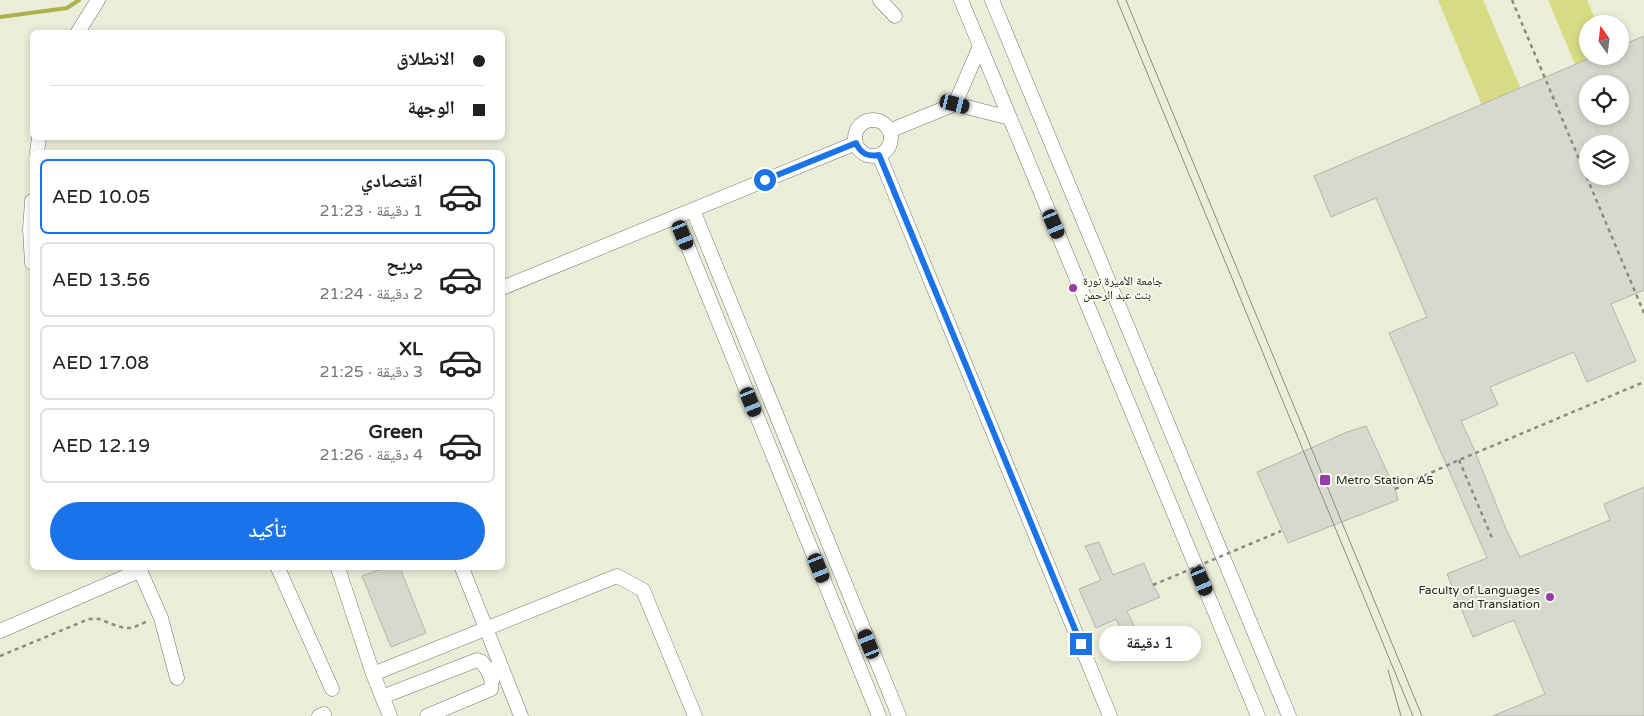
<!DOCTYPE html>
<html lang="ar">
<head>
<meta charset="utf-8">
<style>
  body { margin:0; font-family:"Varela Round","Noto Naskh Arabic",sans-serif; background:#f2f2f2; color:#202124; direction:rtl; height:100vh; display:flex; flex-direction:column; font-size:19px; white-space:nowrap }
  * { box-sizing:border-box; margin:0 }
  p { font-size:16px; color:#757577 }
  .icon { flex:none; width:28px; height:28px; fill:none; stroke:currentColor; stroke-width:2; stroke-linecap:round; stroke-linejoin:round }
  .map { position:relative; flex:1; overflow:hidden; direction:ltr }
  .side { position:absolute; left:30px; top:150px; width:475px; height:420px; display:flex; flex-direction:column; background:#fff; border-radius:8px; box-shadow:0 2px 8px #0003; direction:rtl }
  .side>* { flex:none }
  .banner { position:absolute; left:30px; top:30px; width:475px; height:110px; border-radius:8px; box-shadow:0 2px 8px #0003; direction:rtl; display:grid; align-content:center; height:110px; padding:0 20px; background:#fff }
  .needle { width:32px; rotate:346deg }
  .fabs { position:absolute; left:1579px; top:15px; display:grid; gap:10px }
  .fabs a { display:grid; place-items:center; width:50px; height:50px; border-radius:50%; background:#fff; box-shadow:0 2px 8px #0003; font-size:25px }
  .end { position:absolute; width:22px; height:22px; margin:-11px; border:6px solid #1a73e8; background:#fff; box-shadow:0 0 0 2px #fff }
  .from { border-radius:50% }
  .bubble { position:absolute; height:35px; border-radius:18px; background:#fff; box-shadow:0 2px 8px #0003; font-size:16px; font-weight:600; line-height:35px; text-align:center; direction:rtl }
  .car { position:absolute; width:15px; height:30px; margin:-15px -8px; border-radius:6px; box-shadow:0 0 4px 1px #0007; background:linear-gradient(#222 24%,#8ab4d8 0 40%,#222 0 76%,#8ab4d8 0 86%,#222 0) }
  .banner b { display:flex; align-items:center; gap:18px; height:48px; font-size:19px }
  .banner b+b { border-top:1px solid #e0e0e0 }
  .banner i { width:12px; height:12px; background:#202124 }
  ul { padding:9px 0 0; list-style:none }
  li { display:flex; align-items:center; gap:15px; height:75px; margin:0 10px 8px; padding:0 10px; border:2px solid #e0e0e0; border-radius:8px }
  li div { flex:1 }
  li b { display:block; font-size:19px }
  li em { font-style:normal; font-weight:600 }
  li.current { border-color:#1a73e8 }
  li>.icon { width:45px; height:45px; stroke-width:1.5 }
  .primary-button { display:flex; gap:10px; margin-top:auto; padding:10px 20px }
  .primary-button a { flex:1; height:58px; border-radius:30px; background:#1a73e8; color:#fff; font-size:20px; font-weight:600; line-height:58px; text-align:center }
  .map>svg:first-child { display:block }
</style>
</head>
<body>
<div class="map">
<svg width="1644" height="716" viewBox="0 0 1644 716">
  <rect width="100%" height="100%" fill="#f7f9ec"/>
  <!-- built -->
  <path fill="#ebedd9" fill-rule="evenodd" d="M0 0H1644V716H0ZM1588 24H1620V56H1588ZM32 32H502V138H32ZM1588 84H1620V116H1588ZM1588 144H1620V176H1588ZM32 152H502V568H32Z"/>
  <!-- green -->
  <path fill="#d7dc84" d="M1438 0H1483L1523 94 1484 110Z
    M1548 0H1587L1597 24H1588V56H1609L1577 69Z"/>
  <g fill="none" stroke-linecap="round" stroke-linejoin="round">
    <!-- stream -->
    <path stroke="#adb14b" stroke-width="4" d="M0 17 67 8 79 0"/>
  </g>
  <!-- building -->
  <path fill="#d8d9ce" stroke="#b5b6ab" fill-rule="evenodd" d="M1644 36V290L1611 304 1636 361 1587 382 1574 352 1490 387 1498 405 1461 421 1474 449 1506 529 1520 557 1610 520 1604 504 1644 487V716H1493L1545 694 1514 620 1473 637 1447 574 1487 558 1389 333 1427 317 1376 198 1331 217 1314 176 1595 56H1620V46ZM1588 84H1620V116H1588ZM1588 144H1620V176H1588Z
    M1366 426 1395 489 1398 500 1288 543 1257 472 1347 432Z
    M1099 542 1113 575 1144 563 1153 585 1160 597 1127 611 1144 648 1132 652 1116 619 1096 628 1079 589 1101 580 1085 546Z
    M384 568H400L426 633 391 647 362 576Z"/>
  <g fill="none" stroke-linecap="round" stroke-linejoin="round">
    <!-- minor casing -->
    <g stroke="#75766c" stroke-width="15">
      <path id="minor" d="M880 0 895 16
        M961 0 1258 716
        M992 0 1289 716
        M78 32 98 0
        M980 46 955 104 1010 118
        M855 138a18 18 0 1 1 36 0a18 18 0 1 1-36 0Z
        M889 131 955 104
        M37 152 39 138
        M879 155 1110 716
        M32 201 30 229 32 263
        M693 210 899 716
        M676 217 879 716
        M502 288 856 143
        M139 568 161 618 177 678
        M278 568 332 689
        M338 568 373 674 617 576 643 590 695 716
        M462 568 521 716
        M0 631 141 570
        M373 674 390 716
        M382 697 477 660 482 662 488 671
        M319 716 324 714
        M427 716 491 689 492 681 488 671 496 668"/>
    </g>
    <!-- path -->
    <path stroke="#8a8b83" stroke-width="2.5" stroke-dasharray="4 4" stroke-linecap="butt" d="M1512 0 1644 313
      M1459 460 1492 538
      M1395 489 1459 460 1644 382
      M0 656 89 619H99L117 626 125 628H132L148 621"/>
    <!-- minor -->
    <use href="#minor" stroke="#fff" stroke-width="14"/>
    <!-- tram -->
    <path stroke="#8a8b83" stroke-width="1" d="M1117 0 1413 716
      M1126 0 1422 716
      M1388 670 1401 716"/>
    <!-- path-bridge -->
    <path stroke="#8a8b83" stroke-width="2.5" stroke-dasharray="4 4" stroke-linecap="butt" d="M1153 585 1281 531"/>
  </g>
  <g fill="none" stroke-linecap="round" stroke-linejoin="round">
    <!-- route -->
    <path stroke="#1a73e8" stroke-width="6" d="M765 180 856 143C861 154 868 157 879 155L1081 644"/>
  </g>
  <!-- markers -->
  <g fill="#963ca7" stroke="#f7f9ec" stroke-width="2">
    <circle cx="1073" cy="288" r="5"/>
    <rect x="1319" y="474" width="12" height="12" rx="2.5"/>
    <circle cx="1550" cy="597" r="5"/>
  </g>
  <g text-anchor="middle" stroke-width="4" stroke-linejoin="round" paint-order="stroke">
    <!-- poi labels -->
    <g font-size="12" fill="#262622" stroke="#f7f9ec" text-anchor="start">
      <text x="1083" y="285">جامعة الأميرة نورة<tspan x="1083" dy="14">بنت عبد الرحمن</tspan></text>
      <text x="1336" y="484">Metro Station A5</text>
      <text x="1540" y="594" text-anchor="end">Faculty of Languages<tspan x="1540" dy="14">and Translation</tspan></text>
    </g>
  </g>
</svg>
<div class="fabs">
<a><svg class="needle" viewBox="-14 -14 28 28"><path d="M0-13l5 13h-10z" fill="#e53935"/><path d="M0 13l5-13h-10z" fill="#757577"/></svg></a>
<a><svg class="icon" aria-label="locate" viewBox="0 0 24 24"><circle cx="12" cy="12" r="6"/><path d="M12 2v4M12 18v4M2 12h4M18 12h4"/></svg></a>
<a><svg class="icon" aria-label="layers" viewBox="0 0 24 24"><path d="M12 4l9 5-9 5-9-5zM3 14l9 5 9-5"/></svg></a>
</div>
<i class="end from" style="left:765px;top:180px"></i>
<i class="end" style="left:1081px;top:644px"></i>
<div class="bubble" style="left:1099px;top:626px;width:102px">1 دقيقة</div>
<i class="car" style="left:955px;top:104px;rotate:104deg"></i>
<i class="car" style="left:1054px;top:224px;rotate:157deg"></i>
<i class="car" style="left:683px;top:235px;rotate:158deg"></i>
<i class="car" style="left:751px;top:402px;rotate:158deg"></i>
<i class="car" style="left:819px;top:568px;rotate:158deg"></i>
<i class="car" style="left:1202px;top:581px;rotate:157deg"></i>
<i class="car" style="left:869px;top:644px;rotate:338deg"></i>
<div class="banner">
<b><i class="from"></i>الانطلاق</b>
<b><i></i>الوجهة</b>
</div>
<section class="side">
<ul>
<li class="current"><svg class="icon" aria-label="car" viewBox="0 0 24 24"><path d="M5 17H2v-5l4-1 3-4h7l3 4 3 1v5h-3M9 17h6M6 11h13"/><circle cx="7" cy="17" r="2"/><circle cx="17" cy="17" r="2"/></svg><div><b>اقتصادي</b><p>1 دقيقة · 21:23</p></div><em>AED 10.05</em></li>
<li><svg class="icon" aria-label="car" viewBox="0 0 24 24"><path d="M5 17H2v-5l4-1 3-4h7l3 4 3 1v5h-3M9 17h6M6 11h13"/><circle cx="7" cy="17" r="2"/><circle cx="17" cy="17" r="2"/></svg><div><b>مريح</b><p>2 دقيقة · 21:24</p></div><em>AED 13.56</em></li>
<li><svg class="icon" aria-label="car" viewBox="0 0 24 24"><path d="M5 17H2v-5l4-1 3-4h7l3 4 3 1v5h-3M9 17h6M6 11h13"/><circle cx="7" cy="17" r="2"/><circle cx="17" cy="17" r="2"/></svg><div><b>XL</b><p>3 دقيقة · 21:25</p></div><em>AED 17.08</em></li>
<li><svg class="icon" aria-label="car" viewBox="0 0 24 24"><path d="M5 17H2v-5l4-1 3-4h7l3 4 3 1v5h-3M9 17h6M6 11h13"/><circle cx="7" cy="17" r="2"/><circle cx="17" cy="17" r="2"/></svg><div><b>Green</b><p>4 دقيقة · 21:26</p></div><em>AED 12.19</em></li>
</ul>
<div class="primary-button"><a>تأكيد</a></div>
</section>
</div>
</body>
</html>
